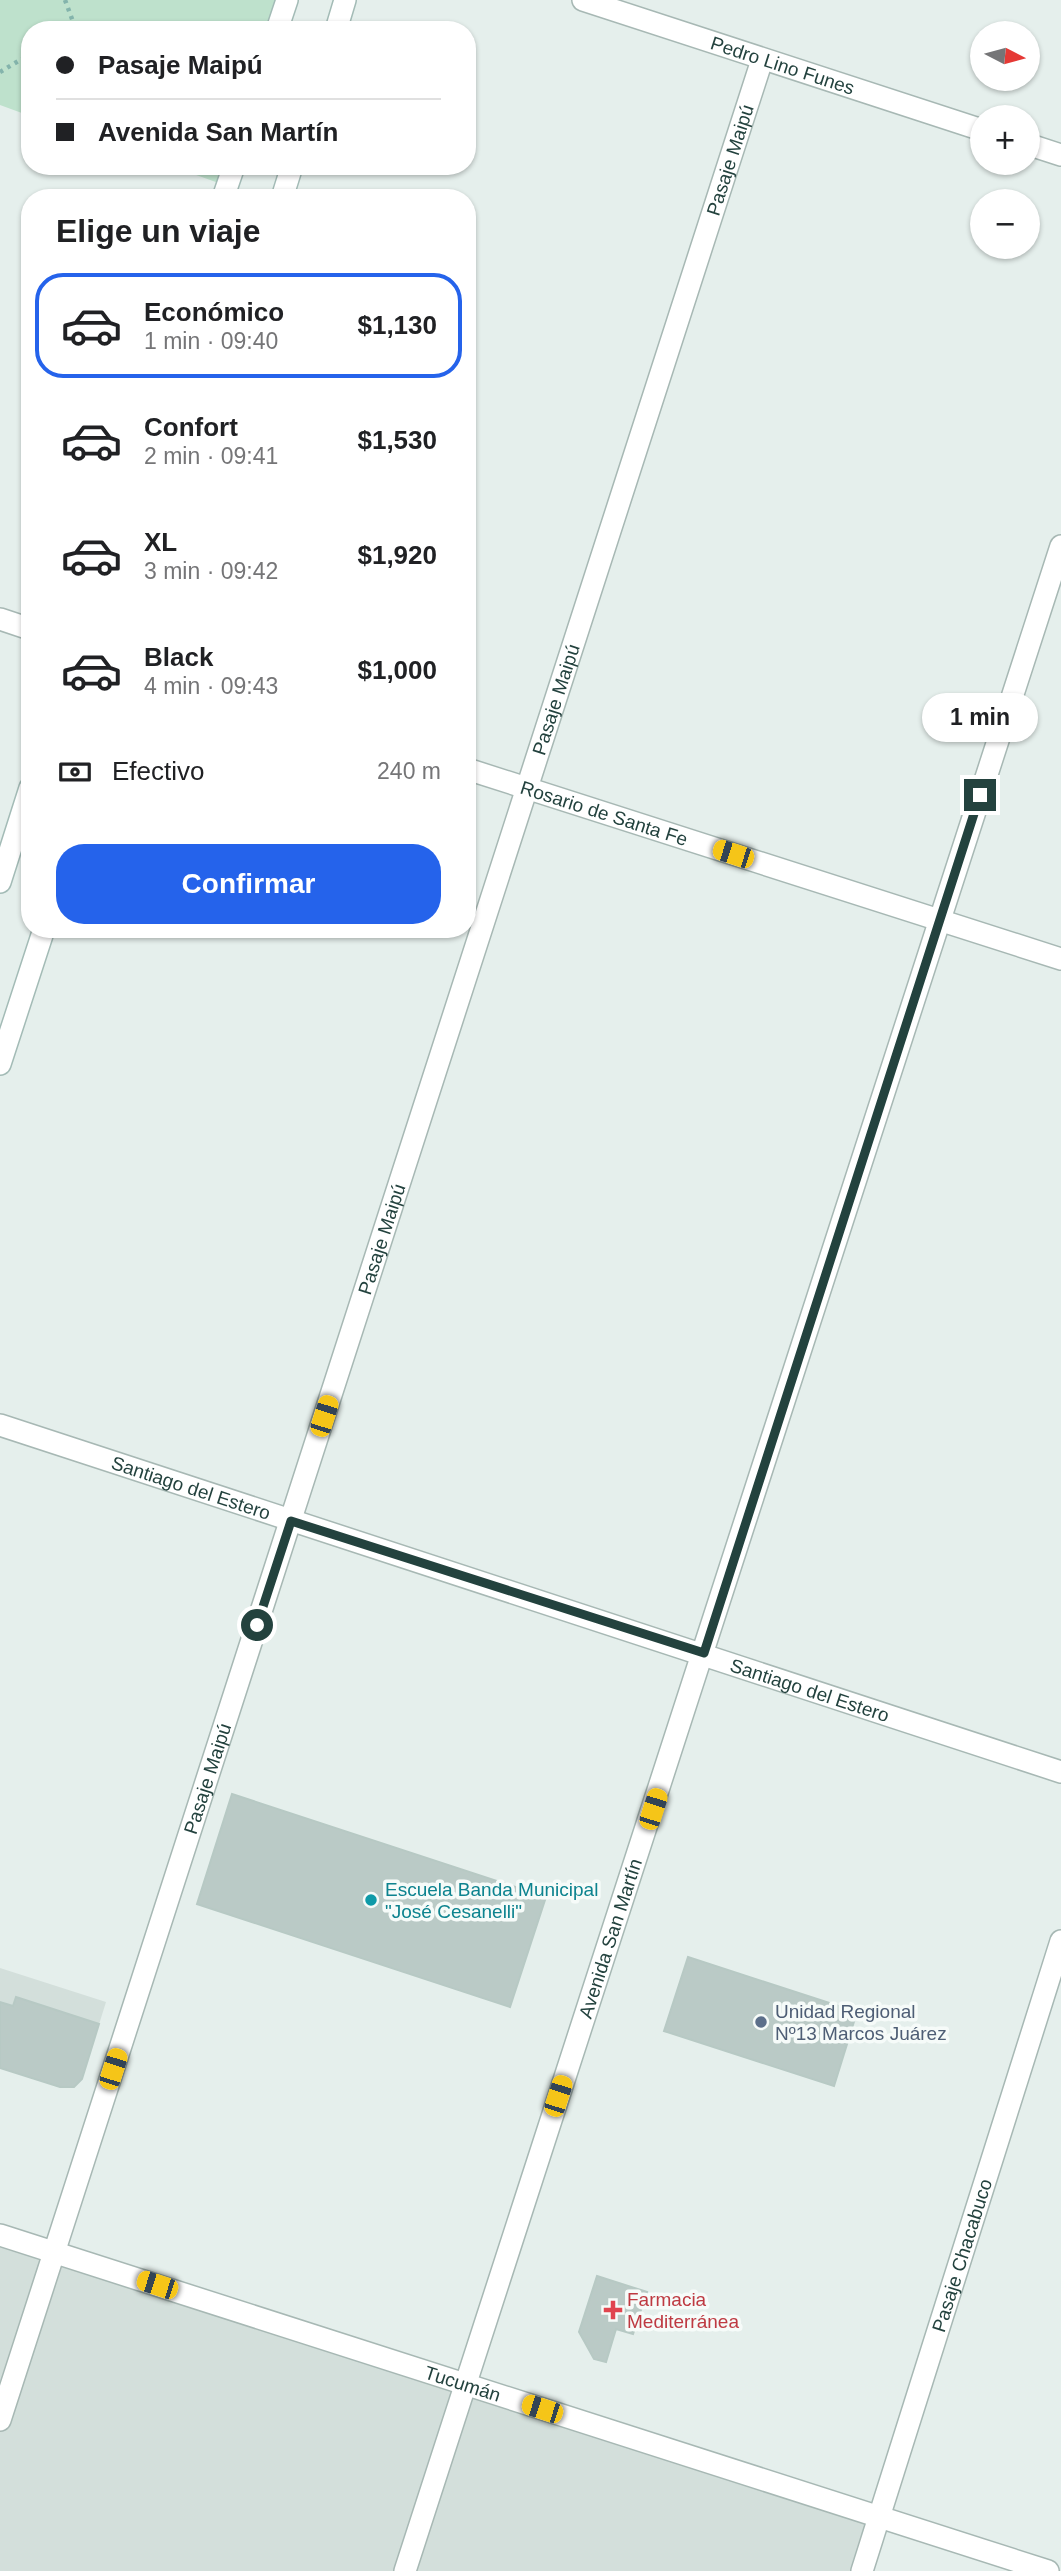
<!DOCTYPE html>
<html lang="es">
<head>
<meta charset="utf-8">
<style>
  body { margin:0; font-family:Helvetica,sans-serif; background:#f6f6f6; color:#202124; height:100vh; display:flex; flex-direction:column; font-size:26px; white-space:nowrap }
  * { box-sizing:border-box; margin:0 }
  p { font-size:23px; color:#757577 }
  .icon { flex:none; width:38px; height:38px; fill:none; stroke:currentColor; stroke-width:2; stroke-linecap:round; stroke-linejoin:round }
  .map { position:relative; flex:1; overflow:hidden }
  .drawer { position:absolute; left:21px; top:189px; width:455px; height:749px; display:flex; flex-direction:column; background:#fff; border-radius:28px; box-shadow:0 2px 5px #0004 }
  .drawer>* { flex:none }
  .hud { position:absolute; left:21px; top:21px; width:455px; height:154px; border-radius:28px; box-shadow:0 2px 5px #0004; display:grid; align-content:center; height:154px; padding:0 35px; background:#fff }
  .needle { width:46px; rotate:96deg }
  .tools { position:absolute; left:970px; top:21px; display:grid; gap:14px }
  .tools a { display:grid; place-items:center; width:70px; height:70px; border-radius:50%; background:#fff; box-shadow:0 2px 5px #0004; font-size:35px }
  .end { position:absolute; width:32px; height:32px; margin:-16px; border:9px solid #23423e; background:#fff; box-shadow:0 0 0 4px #fff }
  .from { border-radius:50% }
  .bubble { position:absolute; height:49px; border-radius:24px; background:#fff; box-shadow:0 2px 5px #0004; font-size:23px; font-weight:800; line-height:49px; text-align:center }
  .car { position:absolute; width:21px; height:42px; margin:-21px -10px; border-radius:9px; box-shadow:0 0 5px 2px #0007; background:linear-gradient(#f5c518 24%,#345 0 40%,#f5c518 0 76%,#345 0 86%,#f5c518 0) }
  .hud b { display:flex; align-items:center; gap:24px; height:66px; font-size:26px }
  .hud b+b { border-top:2px solid #e0e0e0 }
  .hud i { width:18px; height:18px; background:#202124 }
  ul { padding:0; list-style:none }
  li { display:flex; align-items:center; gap:21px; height:105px; margin:0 14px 10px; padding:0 21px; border:4px solid transparent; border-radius:28px }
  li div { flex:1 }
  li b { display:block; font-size:26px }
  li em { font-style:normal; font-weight:800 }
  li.active { border-color:#2563eb }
  li>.icon { width:63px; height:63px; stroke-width:1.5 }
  h2 { padding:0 35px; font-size:32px; line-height:84px }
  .pay { display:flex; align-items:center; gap:18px; height:77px; padding:0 35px; font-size:26px }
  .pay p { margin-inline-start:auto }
  .button { display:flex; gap:14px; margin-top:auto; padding:14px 35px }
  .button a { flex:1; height:80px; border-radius:28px; background:#2563eb; color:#fff; font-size:28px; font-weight:800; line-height:80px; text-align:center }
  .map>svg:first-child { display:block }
</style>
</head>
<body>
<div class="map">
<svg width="1061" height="2571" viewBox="0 0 1061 2571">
  <rect width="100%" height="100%" fill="#e5efec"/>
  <!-- built -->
  <path fill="#d3dfdb" d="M0 1968 106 2002 82 2079 74 2087H60L0 2068Z
    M0 2235 880 2517 862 2571H0Z"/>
  <!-- green -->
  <path fill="#bee1cc" d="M0 0H287L277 30H30V116L0 105Z
    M171 166H234L227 186Z"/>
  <!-- building -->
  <path fill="#bacac6" stroke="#b7c9c4" stroke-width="2" d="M232 1794 546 1897 510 2007 197 1904Z
    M688 1957 857 2012 834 2086 664 2031Z
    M16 1997 99 2024 82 2079 74 2087H60L0 2068V2002L13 2006Z
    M597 2276 647 2292 633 2334 616 2329 606 2362 594 2359 579 2332Z"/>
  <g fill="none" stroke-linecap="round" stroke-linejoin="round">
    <!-- street casing -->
    <g stroke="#a7b8b4" stroke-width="24">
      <g id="street">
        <path id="s1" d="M583 0 982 130"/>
        <path d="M1027 144 1061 155"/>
        <path d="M0 619 30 629"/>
        <path id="s2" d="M467 769 1061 959"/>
        <path id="s3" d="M0 1425 1061 1772"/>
        <path id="s4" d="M0 2235 1048 2571"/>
        <path id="s5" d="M0 2420 762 60"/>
        <path id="s6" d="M405 2571 1061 546"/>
        <path id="s7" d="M862 2571 1061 1941"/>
      </g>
    </g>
    <!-- secondary casing -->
    <g stroke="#a3bbb6" stroke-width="24">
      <path id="secondary" d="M277 30 287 0
        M336 30 345 0
        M223 198 234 166
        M282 198 292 166
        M0 882 30 788
        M0 1064 44 929"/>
    </g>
    <!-- path -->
    <path stroke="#84b4ac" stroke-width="4.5" stroke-dasharray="3.5 5" stroke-linecap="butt" d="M65 0 75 27
      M0 72 30 54"/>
    <!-- street -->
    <use href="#street" stroke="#fff" stroke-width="21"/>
    <!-- secondary -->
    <use href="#secondary" stroke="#fff" stroke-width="21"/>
  </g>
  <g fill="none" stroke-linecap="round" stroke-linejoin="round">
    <!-- route -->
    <path stroke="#23423e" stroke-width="9" d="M257 1625 291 1521 704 1653 980 795"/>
  </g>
  <!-- markers -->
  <circle fill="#0f9aa8" stroke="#f6fbf9" stroke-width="2.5" cx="371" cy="1900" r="7"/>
  <circle fill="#5c6f8a" stroke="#f6fbf9" stroke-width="2.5" cx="761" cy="2022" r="7"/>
  <path fill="#e0444e" stroke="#f6fbf9" stroke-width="2.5" d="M609.5 2299.5h7v7h7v7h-7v7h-7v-7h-7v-7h7z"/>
  <g text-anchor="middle" stroke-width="7" stroke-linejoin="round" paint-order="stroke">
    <!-- street labels -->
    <g font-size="19" fill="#23423e" stroke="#f6fbf9">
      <text dy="7" stroke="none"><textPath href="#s1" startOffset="210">Pedro Lino Funes</textPath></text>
      <text dy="7" stroke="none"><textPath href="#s5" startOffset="2375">Pasaje Maipú</textPath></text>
      <text dy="7" stroke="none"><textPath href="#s5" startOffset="1808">Pasaje Maipú</textPath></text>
      <text dy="7" stroke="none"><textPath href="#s2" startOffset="144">Rosario de Santa Fe</textPath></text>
      <text dy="7" stroke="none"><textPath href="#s5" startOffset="1241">Pasaje Maipú</textPath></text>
      <text dy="7" stroke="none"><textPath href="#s3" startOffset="201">Santiago del Estero</textPath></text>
      <text dy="7" stroke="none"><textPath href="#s3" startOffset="852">Santiago del Estero</textPath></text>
      <text dy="7" stroke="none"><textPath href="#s5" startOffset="674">Pasaje Maipú</textPath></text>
      <text dy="7" stroke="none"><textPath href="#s6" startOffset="665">Avenida San Martín</textPath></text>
      <text dy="7" stroke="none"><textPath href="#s7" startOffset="331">Pasaje Chacabuco</textPath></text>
      <text dy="7" stroke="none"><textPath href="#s4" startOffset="486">Tucumán</textPath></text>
    </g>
    <!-- culture labels -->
    <g font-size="19" fill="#0d838f" stroke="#f6fbf9" text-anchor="start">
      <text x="385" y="1896">Escuela Banda Municipal<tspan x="385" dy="22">"José Cesanelli"</tspan></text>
    </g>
    <!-- service labels -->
    <g font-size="19" fill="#4e5e75" stroke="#f6fbf9" text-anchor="start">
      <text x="775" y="2018">Unidad Regional<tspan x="775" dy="22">Nº13 Marcos Juárez</tspan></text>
    </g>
    <!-- health labels -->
    <g font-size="19" fill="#be3a42" stroke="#f6fbf9" text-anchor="start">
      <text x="627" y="2306">Farmacia<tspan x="627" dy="22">Mediterránea</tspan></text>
    </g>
  </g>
</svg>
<div class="tools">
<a><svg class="needle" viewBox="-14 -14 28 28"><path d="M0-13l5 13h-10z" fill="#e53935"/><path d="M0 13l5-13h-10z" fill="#757577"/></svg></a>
<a>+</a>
<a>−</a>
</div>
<i class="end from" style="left:257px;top:1625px"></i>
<i class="end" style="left:980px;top:795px"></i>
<div class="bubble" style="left:922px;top:693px;width:116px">1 min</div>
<i class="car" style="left:733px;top:854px;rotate:288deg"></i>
<i class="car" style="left:324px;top:1416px;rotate:18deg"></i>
<i class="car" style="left:653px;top:1809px;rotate:18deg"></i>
<i class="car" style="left:113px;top:2069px;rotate:18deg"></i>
<i class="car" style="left:558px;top:2096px;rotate:18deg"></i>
<i class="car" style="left:157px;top:2285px;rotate:288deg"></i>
<i class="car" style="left:542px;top:2409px;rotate:288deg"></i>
<div class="hud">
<b><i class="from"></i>Pasaje Maipú</b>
<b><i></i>Avenida San Martín</b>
</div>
<section class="drawer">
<h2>Elige un viaje</h2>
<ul>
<li class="active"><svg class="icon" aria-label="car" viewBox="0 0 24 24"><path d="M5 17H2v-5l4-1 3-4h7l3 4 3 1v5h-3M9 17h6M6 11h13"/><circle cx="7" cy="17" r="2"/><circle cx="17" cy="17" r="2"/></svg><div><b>Económico</b><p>1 min · 09:40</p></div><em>$1,130</em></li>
<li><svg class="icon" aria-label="car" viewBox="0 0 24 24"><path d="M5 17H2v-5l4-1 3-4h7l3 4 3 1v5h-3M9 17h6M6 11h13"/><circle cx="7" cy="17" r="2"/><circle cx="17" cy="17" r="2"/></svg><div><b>Confort</b><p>2 min · 09:41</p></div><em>$1,530</em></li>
<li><svg class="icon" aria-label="car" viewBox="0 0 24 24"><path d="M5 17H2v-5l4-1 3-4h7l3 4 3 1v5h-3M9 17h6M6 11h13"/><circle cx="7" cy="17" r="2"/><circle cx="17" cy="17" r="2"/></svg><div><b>XL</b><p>3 min · 09:42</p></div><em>$1,920</em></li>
<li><svg class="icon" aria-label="car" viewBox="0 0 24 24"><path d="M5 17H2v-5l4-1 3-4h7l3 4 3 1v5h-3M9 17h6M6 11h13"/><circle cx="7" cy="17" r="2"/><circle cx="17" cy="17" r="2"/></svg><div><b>Black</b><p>4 min · 09:43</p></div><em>$1,000</em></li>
</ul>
<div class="pay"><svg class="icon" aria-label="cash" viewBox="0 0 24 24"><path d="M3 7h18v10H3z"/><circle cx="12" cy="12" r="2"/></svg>Efectivo<p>240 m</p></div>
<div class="button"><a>Confirmar</a></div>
</section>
</div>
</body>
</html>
